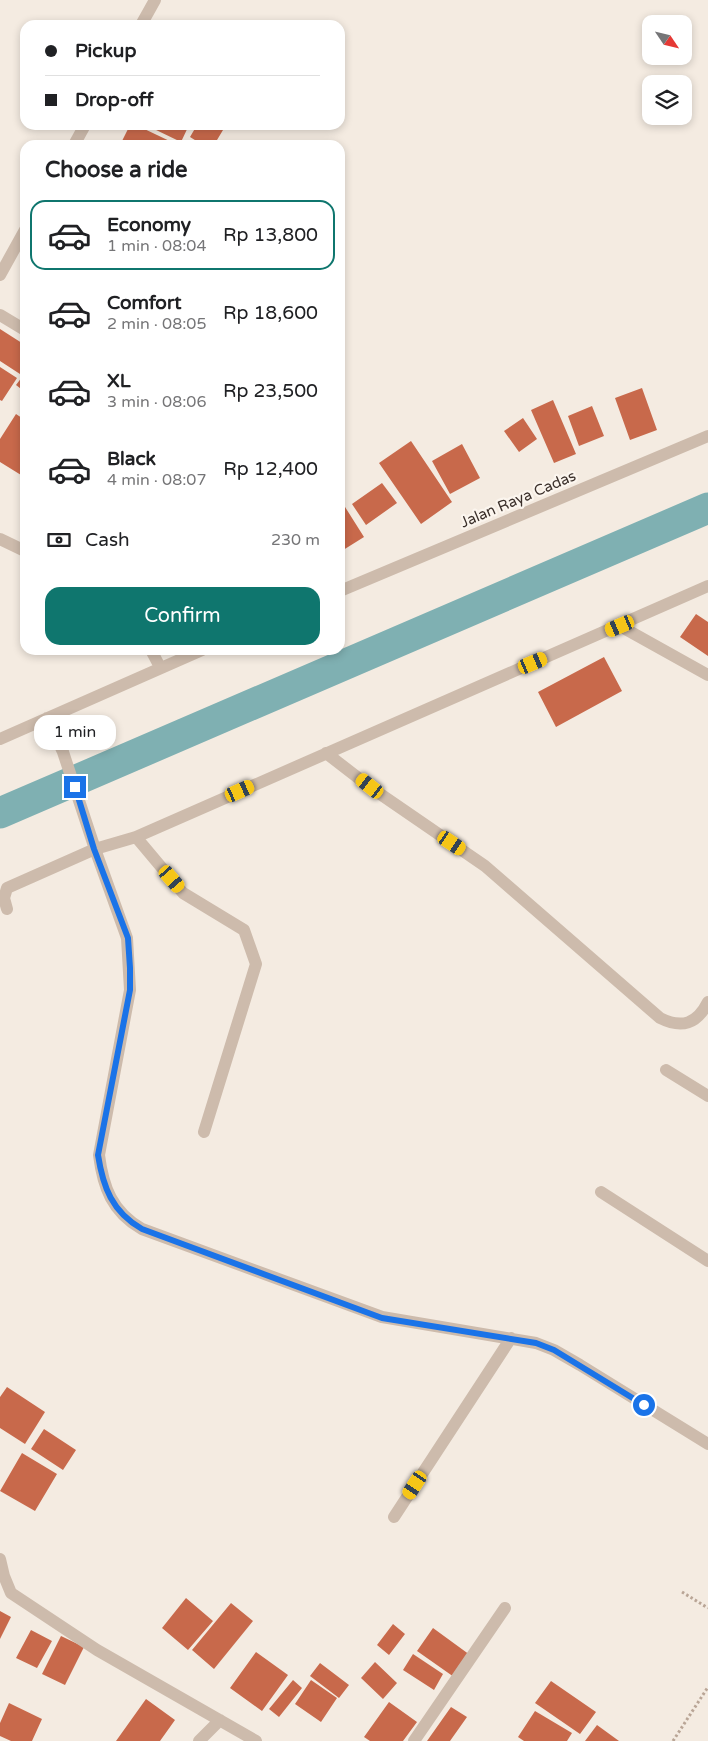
<!DOCTYPE html>
<html lang="en">
<head>
<meta charset="utf-8">
<style>
  body { margin:0; font-family:"Varela Round",sans-serif; background:#f2f2f2; color:#202124; height:100vh; display:flex; flex-direction:column; font-size:19px; white-space:nowrap }
  * { box-sizing:border-box; margin:0 }
  p { font-size:16px; color:#757577 }
  .icon { flex:none; width:28px; height:28px; fill:none; stroke:currentColor; stroke-width:2; stroke-linecap:round; stroke-linejoin:round }
  .map { position:relative; flex:1; overflow:hidden }
  .panel { position:absolute; left:20px; top:140px; width:325px; height:515px; display:flex; flex-direction:column; background:#fff; border-radius:15px; box-shadow:0 2px 8px #0003 }
  .panel>* { flex:none }
  .top-card { position:absolute; left:20px; top:20px; width:325px; height:110px; border-radius:15px; box-shadow:0 2px 8px #0003; display:grid; align-content:center; height:110px; padding:0 25px; background:#fff }
  .needle { width:32px; rotate:125deg }
  .tools { position:absolute; left:642px; top:15px; display:grid; gap:10px }
  .tools a { display:grid; place-items:center; width:50px; height:50px; border-radius:10px; background:#fff; box-shadow:0 2px 8px #0003; font-size:25px }
  .end { position:absolute; width:22px; height:22px; margin:-11px; border:6px solid #1a73e8; background:#fff; box-shadow:0 0 0 2px #fff }
  .from { border-radius:50% }
  .bubble { position:absolute; height:35px; border-radius:15px; background:#fff; box-shadow:0 2px 8px #0003; font-size:16px; font-weight:600; line-height:35px; text-align:center }
  .car { position:absolute; width:15px; height:30px; margin:-15px -8px; border-radius:6px; box-shadow:0 0 4px 1px #0007; background:linear-gradient(#f5c518 24%,#345 0 40%,#f5c518 0 76%,#345 0 86%,#f5c518 0) }
  .top-card b { display:flex; align-items:center; gap:18px; height:48px; font-size:19px }
  .top-card b+b { border-top:1px solid #e0e0e0 }
  .top-card i { width:12px; height:12px; background:#202124 }
  ul { padding:0; list-style:none }
  li { display:flex; align-items:center; gap:15px; height:70px; margin:0 10px 8px; padding:0 15px; border:2px solid transparent; border-radius:15px }
  li div { flex:1 }
  li b { display:block; font-size:19px }
  li em { font-style:normal; font-weight:600 }
  li.current { border-color:#0f766e }
  li>.icon { width:45px; height:45px; stroke-width:1.5 }
  h2 { padding:0 25px; font-size:22px; line-height:60px }
  .pay { display:flex; align-items:center; gap:12px; height:55px; padding:0 25px; font-size:19px }
  .pay p { margin-inline-start:auto }
  .action { display:flex; gap:10px; margin-top:auto; padding:10px 25px }
  .action a { flex:1; height:58px; border-radius:15px; background:#0f766e; color:#fff; font-size:20px; font-weight:600; line-height:58px; text-align:center }
  .map>svg:first-child { display:block }
</style>
</head>
<body>
<div class="map">
<svg width="708" height="1741" viewBox="0 0 708 1741">
  <rect width="100%" height="100%" fill="#f4ebe1"/>
  <g fill="none" stroke-linecap="round" stroke-linejoin="round">
    <!-- canal -->
    <path stroke="#7fb0b2" stroke-width="31" d="M0 813 708 508"/>
  </g>
  <!-- building -->
  <path fill="#c8694b" d="M130 125H136L178 145H120Z
    M156 125H189L181 142 154 129Z
    M197 125H226L214 145H203L190 137Z
    M0 329 25 345V365L20 374 0 361Z
    M0 367 17 378 2 401 0 400Z
    M25 373V392L16 385Z
    M642 388 657 430 630 440 615 398Z
    M553 400 576 454 554 463 531 410Z
    M592 406 604 436 579 446 568 416Z
    M16 414 25 420V468L21 475 0 462V439Z
    M523 418 537 439 519 452 504 431Z
    M411 441 452 502 421 524 379 463Z
    M462 444 480 478 450 494 432 461Z
    M382 483 397 503 366 525 352 504Z
    M340 499 364 537 340 552Z
    M696 614 708 622V656L680 637Z
    M604 657 622 691 556 727 538 692Z
    M7 1387 45 1412 25 1444 0 1428V1397Z
    M44 1429 76 1450 63 1470 31 1449Z
    M22 1453 57 1474 35 1511 0 1491Z
    M186 1598 213 1621 188 1650 162 1628Z
    M231 1603 253 1621 214 1669 192 1650Z
    M0 1611 11 1617 0 1639Z
    M393 1624 405 1634 389 1655 377 1645Z
    M433 1628 470 1655 454 1677 417 1651Z
    M31 1630 52 1641 37 1668 16 1658Z
    M61 1636 84 1647 65 1685 42 1674Z
    M256 1652 288 1675 262 1711 230 1688Z
    M413 1654 443 1674 434 1690 403 1670Z
    M375 1662 397 1683 383 1699 361 1678Z
    M320 1663 349 1685 339 1698 310 1676Z
    M293 1680 302 1688 279 1717 269 1709Z
    M311 1680 337 1698 321 1722 295 1704Z
    M551 1681 596 1712 580 1734 535 1703Z
    M146 1699 175 1720 160 1741H116Z
    M389 1702 417 1722 403 1741H370L364 1737Z
    M9 1703 42 1719 32 1741H11L0 1736V1723Z
    M451 1707 467 1717 450 1741H427Z
    M535 1711 572 1733 567 1741H524L518 1737Z
    M597 1725 619 1741H585Z"/>
  <g fill="none" stroke-linecap="round" stroke-linejoin="round">
    <!-- path -->
    <path stroke="#b9a596" stroke-width="3" stroke-dasharray="2.5 2.5" stroke-linecap="butt" d="M682 1592 708 1608
      M673 1741 708 1687"/>
    <!-- minor -->
    <path stroke="#cdbbac" stroke-width="12" d="M141 25 155 0
      M74 145 85 125
      M0 275 25 230
      M0 315 25 330
      M0 539 25 551
      M340 591 708 436
      M620 626 708 675
      M151 650 160 667
      M47 718 63 752 95 849 127 938 130 990 99 1155C103 1187 112 1212 142 1229L382 1317 536 1343 554 1350 580 1365 708 1444
      M0 739 202 650
      M326 753 370 787 485 866 660 1018C682 1029 697 1024 708 1002
      M136 837 183 893 244 930 256 964 204 1132
      M7 909 4 898 7 888 95 849 136 837 708 586
      M666 1070 708 1096
      M601 1192 708 1261
      M394 1517 511 1338
      M0 1559 4 1576 11 1593 97 1650 256 1741
      M199 1741 220 1720
      M414 1741 505 1608"/>
  </g>
  <g fill="none" stroke-linecap="round" stroke-linejoin="round">
    <!-- route -->
    <path stroke="#1a73e8" stroke-width="6" d="M75 787 94 849 128 938 130 968V990L98 1155C103 1187 112 1212 142 1229L382 1318 536 1343 554 1350 644 1405"/>
  </g>
  <g text-anchor="middle" stroke-width="4.5" stroke-linejoin="round" paint-order="stroke">
    <!-- street labels -->
    <g font-size="15" fill="#3b302b" stroke="#fbf5ee">
      <text transform="translate(518 499) rotate(-23)" y="5">Jalan Raya Cadas</text>
    </g>
  </g>
</svg>
<div class="tools">
<a><svg class="needle" viewBox="-14 -14 28 28"><path d="M0-13l5 13h-10z" fill="#e53935"/><path d="M0 13l5-13h-10z" fill="#757577"/></svg></a>
<a><svg class="icon" aria-label="layers" viewBox="0 0 24 24"><path d="M12 4l9 5-9 5-9-5zM3 14l9 5 9-5"/></svg></a>
</div>
<i class="end from" style="left:644px;top:1405px"></i>
<i class="end" style="left:75px;top:787px"></i>
<div class="bubble" style="left:34px;top:715px;width:82px">1 min</div>
<i class="car" style="left:620px;top:626px;rotate:247deg"></i>
<i class="car" style="left:533px;top:663px;rotate:67deg"></i>
<i class="car" style="left:370px;top:786px;rotate:308deg"></i>
<i class="car" style="left:240px;top:791px;rotate:66deg"></i>
<i class="car" style="left:452px;top:843px;rotate:124deg"></i>
<i class="car" style="left:172px;top:879px;rotate:139deg"></i>
<i class="car" style="left:415px;top:1485px;rotate:213deg"></i>
<div class="top-card">
<b><i class="from"></i>Pickup</b>
<b><i></i>Drop-off</b>
</div>
<section class="panel">
<h2>Choose a ride</h2>
<ul>
<li class="current"><svg class="icon" aria-label="car" viewBox="0 0 24 24"><path d="M5 17H2v-5l4-1 3-4h7l3 4 3 1v5h-3M9 17h6M6 11h13"/><circle cx="7" cy="17" r="2"/><circle cx="17" cy="17" r="2"/></svg><div><b>Economy</b><p>1 min · 08:04</p></div><em>Rp 13,800</em></li>
<li><svg class="icon" aria-label="car" viewBox="0 0 24 24"><path d="M5 17H2v-5l4-1 3-4h7l3 4 3 1v5h-3M9 17h6M6 11h13"/><circle cx="7" cy="17" r="2"/><circle cx="17" cy="17" r="2"/></svg><div><b>Comfort</b><p>2 min · 08:05</p></div><em>Rp 18,600</em></li>
<li><svg class="icon" aria-label="car" viewBox="0 0 24 24"><path d="M5 17H2v-5l4-1 3-4h7l3 4 3 1v5h-3M9 17h6M6 11h13"/><circle cx="7" cy="17" r="2"/><circle cx="17" cy="17" r="2"/></svg><div><b>XL</b><p>3 min · 08:06</p></div><em>Rp 23,500</em></li>
<li><svg class="icon" aria-label="car" viewBox="0 0 24 24"><path d="M5 17H2v-5l4-1 3-4h7l3 4 3 1v5h-3M9 17h6M6 11h13"/><circle cx="7" cy="17" r="2"/><circle cx="17" cy="17" r="2"/></svg><div><b>Black</b><p>4 min · 08:07</p></div><em>Rp 12,400</em></li>
</ul>
<div class="pay"><svg class="icon" aria-label="cash" viewBox="0 0 24 24"><path d="M3 7h18v10H3z"/><circle cx="12" cy="12" r="2"/></svg>Cash<p>230 m</p></div>
<div class="action"><a>Confirm</a></div>
</section>
</div>
</body>
</html>
